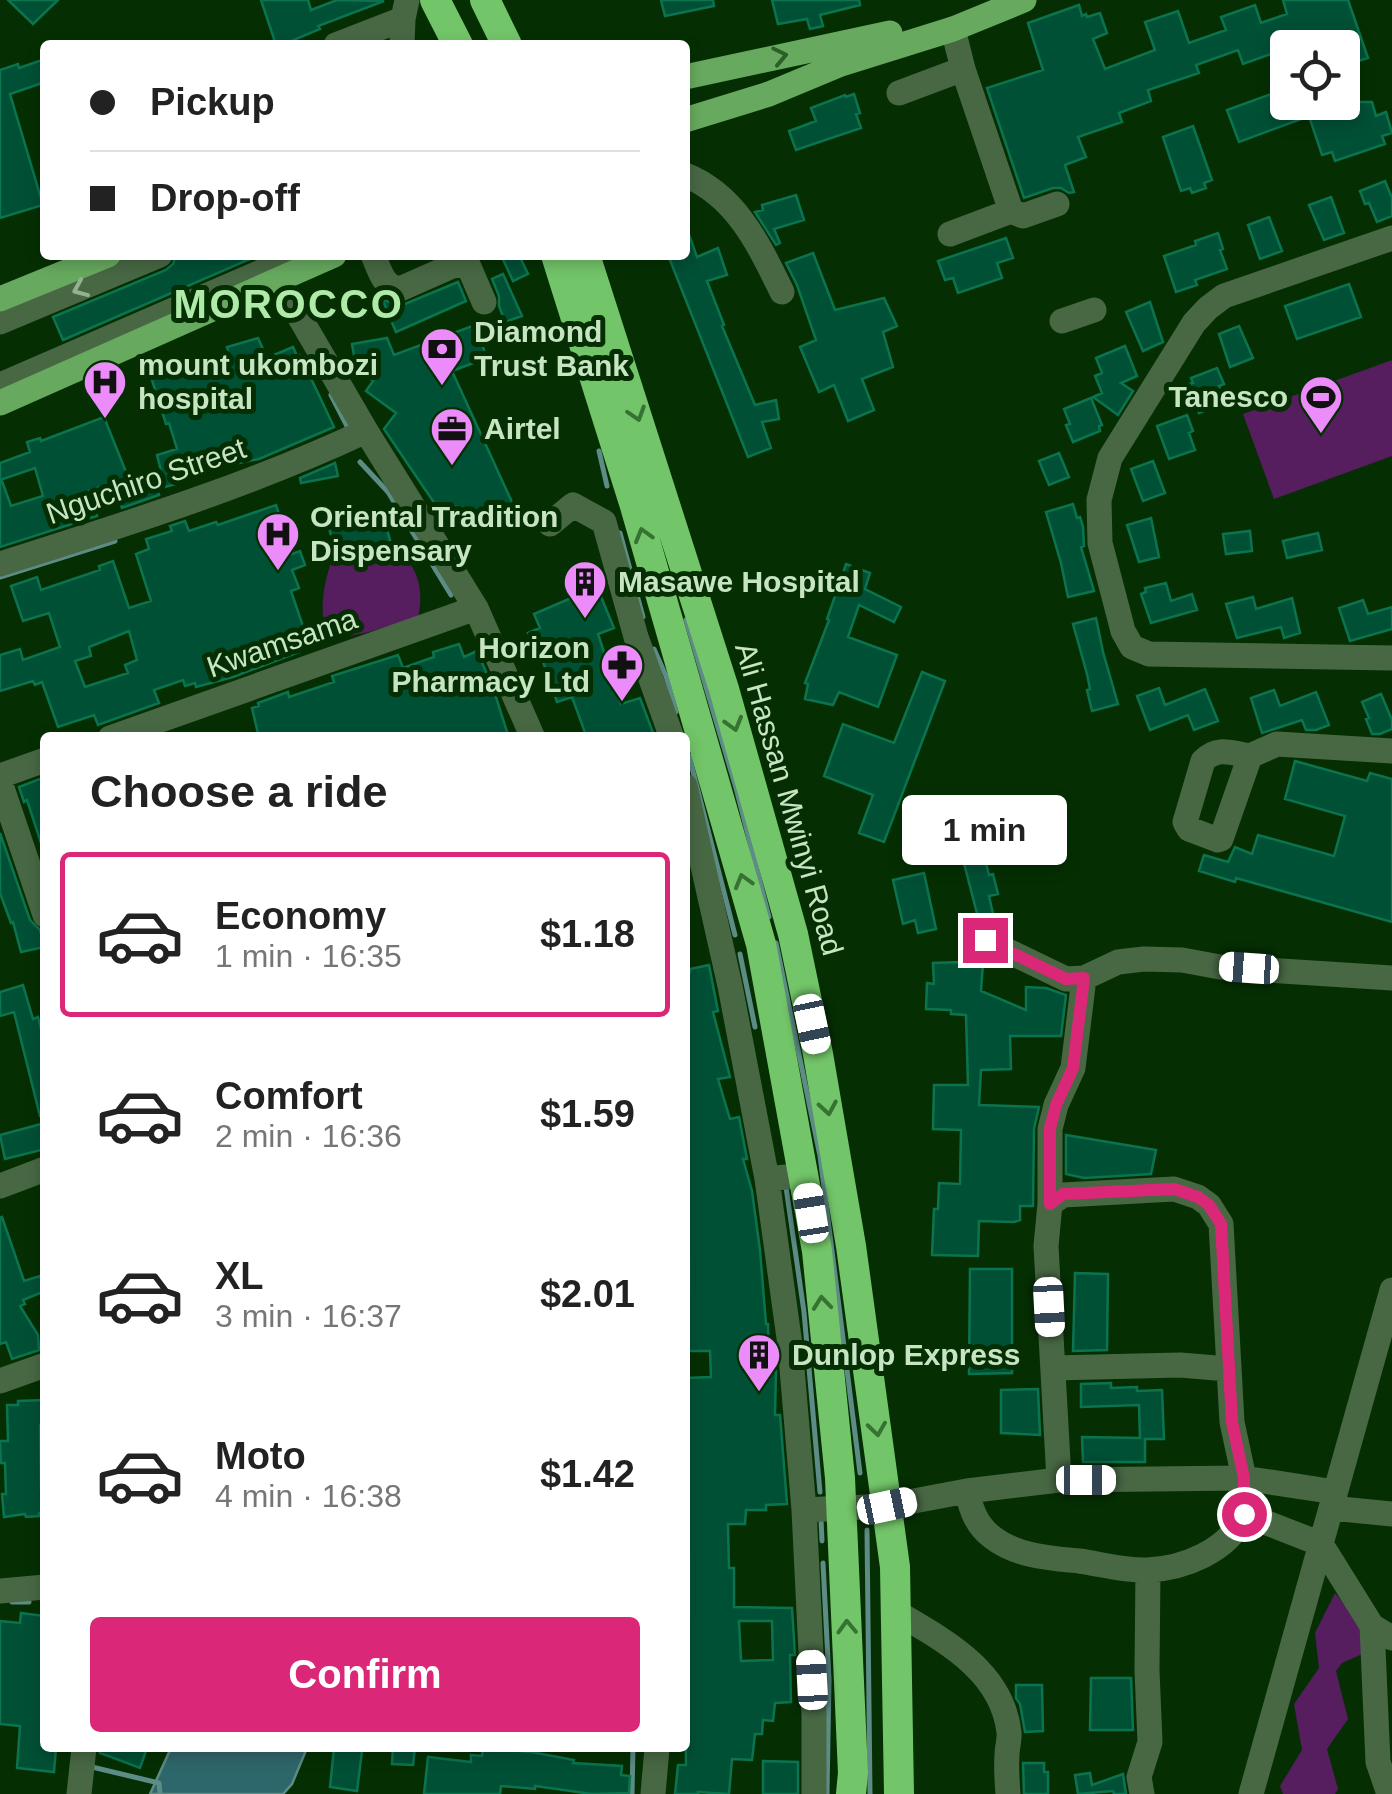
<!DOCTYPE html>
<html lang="en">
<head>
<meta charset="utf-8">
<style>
  body { margin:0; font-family:Arial,sans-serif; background:#f2f2f2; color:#222; height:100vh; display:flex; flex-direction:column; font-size:38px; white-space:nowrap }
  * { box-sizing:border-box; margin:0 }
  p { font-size:32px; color:#767676 }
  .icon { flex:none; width:55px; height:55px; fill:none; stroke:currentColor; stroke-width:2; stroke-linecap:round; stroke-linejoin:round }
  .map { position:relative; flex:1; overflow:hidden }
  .drawer { position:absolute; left:40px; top:732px; width:650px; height:1020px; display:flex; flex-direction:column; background:#fff; border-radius:10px; box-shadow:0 5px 15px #0003 }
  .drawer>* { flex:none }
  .banner { position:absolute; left:40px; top:40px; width:650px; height:220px; border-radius:10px; box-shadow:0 5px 15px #0003; display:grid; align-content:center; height:220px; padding:0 50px; background:#fff }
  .controls { position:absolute; left:1270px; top:30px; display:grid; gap:20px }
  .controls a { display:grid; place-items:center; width:90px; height:90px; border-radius:10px; background:#fff; box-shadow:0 5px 15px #0003; font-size:50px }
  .end { position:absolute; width:45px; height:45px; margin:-22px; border:12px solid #db2777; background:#fff; box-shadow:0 0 0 5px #fff }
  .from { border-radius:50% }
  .bubble { position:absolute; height:70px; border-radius:10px; background:#fff; box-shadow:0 5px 15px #0003; font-size:32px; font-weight:600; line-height:70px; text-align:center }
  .car { position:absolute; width:30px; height:60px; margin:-30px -15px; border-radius:12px; box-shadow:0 0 8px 2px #0007; background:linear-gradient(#fff 24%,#345 0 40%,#fff 0 76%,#345 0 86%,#fff 0) }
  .banner b { display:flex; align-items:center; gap:35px; height:95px; font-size:38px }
  .banner b+b { border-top:2px solid #e0e0e0 }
  .banner i { width:25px; height:25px; background:#222 }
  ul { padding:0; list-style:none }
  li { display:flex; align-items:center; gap:30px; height:165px; margin:0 20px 15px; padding:0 30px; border:5px solid transparent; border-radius:10px }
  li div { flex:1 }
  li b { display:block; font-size:38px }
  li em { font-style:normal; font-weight:600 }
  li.active { border-color:#db2777 }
  li>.icon { width:90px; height:90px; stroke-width:1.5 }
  h2 { padding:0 50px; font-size:45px; line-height:120px }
  .button { display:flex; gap:20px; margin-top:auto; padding:20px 50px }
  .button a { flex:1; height:115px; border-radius:10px; background:#db2777; color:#fff; font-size:40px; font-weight:600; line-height:115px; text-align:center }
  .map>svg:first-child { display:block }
</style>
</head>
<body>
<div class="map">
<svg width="1392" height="1794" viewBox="0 0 1392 1794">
  <rect width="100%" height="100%" fill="#052f03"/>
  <!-- green -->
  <path fill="#561d5f" d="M1392 360V456L1274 499 1243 414Z
    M392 541C416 567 425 583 418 618L365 633 329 639C318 614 323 588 331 562L362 554Z
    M1335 1593 1365 1628 1367 1652 1342 1663 1336 1671 1348 1719 1327 1749 1338 1789 1335 1794H1283L1280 1786 1302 1750 1294 1704 1319 1668 1315 1633Z"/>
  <!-- water -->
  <path fill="#2e676b" stroke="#5c8c85" stroke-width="2.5" d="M171 1748H307L292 1784 283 1794H150Z"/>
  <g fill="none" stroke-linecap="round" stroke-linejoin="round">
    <!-- stream -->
    <path stroke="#5c8c85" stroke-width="5" d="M331 395 348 428
      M599 451 607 486
      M360 462 388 492 451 595
      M620 533 643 617
      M0 577 115 541
      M686 620 736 788 769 917
      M654 649 666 676 676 712
      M689 756 735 935
      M776 943 820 1156 860 1473
      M740 954 755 1027
      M786 1187 804 1312 820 1492
      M821 1519 822 1541
      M867 1530 870 1794
      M823 1563 829 1680 827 1794
      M12 1602H29
      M92 1767 159 1783 160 1794
      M632 1794 633 1748"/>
  </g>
  <!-- building -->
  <path fill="#005035" stroke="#0b744f" stroke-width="2.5" fill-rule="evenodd" d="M8 0H58L33 24Z
    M261 0H308L311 10 337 0 384 1 318 26 320 29 282 45H276Z
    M661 0H713L714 6 665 16Z
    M772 0H859L860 5 820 15 823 26 810 29 807 19 778 24Z
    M1283 0H1348L1368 58 1342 66V48H1288L1243 64 1238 50 1196 65 1199 73 1148 90 1151 101 1119 113 1122 122 1078 137 1086 157 1065 165 1074 192 1069 193 1061 188H1053L1024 198 987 88 1043 70 1028 23 1079 5 1082 16 1086 14 1087 17 1100 13 1107 33 1093 39 1105 69 1155 50 1145 22 1178 11 1189 43 1226 30 1221 17 1255 5 1261 23 1287 14Z
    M45 59V82L10 94 43 205 0 218V70L18 64 19 68Z
    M1288 88V102H1372L1376 116 1386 112 1392 133 1382 136 1385 144 1335 161 1332 152 1322 155 1309 116 1239 142 1227 110Z
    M854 94 860 113 856 114 861 128 796 150 789 131 816 121 811 108 845 95 846 97Z
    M1193 126 1212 180 1204 183 1206 188 1192 193 1190 188 1181 191 1163 137Z
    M1385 181 1392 198V216L1377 222 1369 203 1365 204 1360 191Z
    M796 195 804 220 774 229 780 243 776 245 755 212 763 210 762 205Z
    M1331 197 1344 233 1324 240 1309 205Z
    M1269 217 1282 251 1260 259 1248 225Z
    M685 229H687L697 257 718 248 727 275 707 281 724 325 722 326 755 405 776 400 779 419 762 422 771 448 748 457 668 255H685Z
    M1218 233 1223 249 1220 250 1227 269 1195 280 1197 285 1176 292 1164 256 1196 245 1195 241Z
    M1006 238 1013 258 997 263 1002 278 958 293 953 278 945 280 938 261Z
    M813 253 835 310 884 298 897 326 883 332 893 367 862 379 874 410 848 421 834 385 819 392 800 347 816 340 797 285 786 263Z
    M176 255H259L63 340 53 317 166 270 173 264Z
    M501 255H519L528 274 513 281Z
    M503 274 522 316 505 322 499 306V296L492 279Z
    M458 282 466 301 396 332 382 299 397 305 405 304Z
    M1349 284 1361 317 1297 339 1285 306Z
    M1150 302 1163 342 1143 351 1126 312Z
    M475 325 487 358 452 371 512 502V508L505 513 435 504 384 429 396 413 366 391 373 381 356 367 352 344 387 338 394 355Z
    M1239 326 1253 358 1230 367 1219 334Z
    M258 338 267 358 293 347 297 356 300 355 334 427 259 459 219 467 179 480 180 483 157 489 159 495 122 508 114 481 89 491 97 516 0 547V482L2 481 11 506 43 496 35 468 0 480V463L30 452 27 442 40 438 41 441 104 417 130 482 161 471 157 455 177 449 169 423 166 424 151 377 229 355 227 347Z
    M1125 346 1137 376 1121 383 1133 391 1118 415 1093 397 1102 393 1095 376 1102 373 1096 358Z
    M1217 368 1224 384 1219 386 1225 402 1199 413 1188 384 1193 383 1191 378Z
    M1091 398 1102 425 1099 426 1100 431 1073 442 1066 425 1070 424 1064 409Z
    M1187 415 1193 431 1189 433 1195 450 1169 459 1157 426Z
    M1059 453 1069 477 1049 485 1039 461Z
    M1153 461 1165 493 1143 501 1131 469Z
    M335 463 338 476 301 483 300 478Z
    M1073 504 1077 518 1080 517 1083 527 1084 546 1081 547 1094 591 1068 597 1061 563 1046 512Z
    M276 505 292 554 300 551 305 565 292 570 299 588 291 591 309 644 297 648 299 652 233 677 196 687 195 683 185 686 183 680 154 690 159 703 98 725 94 715 58 727 42 682 35 685 33 681 0 691V655L20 649 23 660 60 647 49 613 23 621 11 586 37 577 41 590 100 570 99 566 113 561 129 608 151 601 136 554 149 549 146 539 172 531 170 526 185 521 189 531 216 522 218 525ZM129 631 137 660 125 665 128 673 85 687 75 661 91 656 89 647Z
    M382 512 390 540 338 556 329 529Z
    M1151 518 1159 557 1139 562 1127 525Z
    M1250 531 1252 551 1226 554 1223 534Z
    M1318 533 1322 550 1287 558 1283 541Z
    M846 564 870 573 865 589 901 607 894 622 859 605 848 637 897 655 878 707 839 692 833 705 805 699 808 684 805 683 829 620 827 619Z
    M1166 583 1171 601 1192 594 1197 610 1151 623 1141 594 1146 592 1145 588Z
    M597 587 614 628 598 634 621 704 640 698 655 738H587L572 697 557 702 541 656 538 658 528 633 540 628 534 614Z
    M1253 597 1256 609 1292 598 1300 633 1284 638 1281 627 1237 638 1226 604Z
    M1363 600 1368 614 1392 607V629L1350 641 1339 608Z
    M1096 618 1103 652 1118 704 1092 711 1087 690 1090 689 1087 674 1073 624Z
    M459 644 464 657 477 651 493 688 509 738H259L252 708 259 706 258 703 288 692 289 697 334 682 332 676 398 655 403 668 434 657 433 652Z
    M922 672 945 681 884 842 859 833 873 795 824 776 843 724 894 743Z
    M1159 688 1165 705 1205 689 1218 721 1194 730 1188 715 1150 730 1137 696Z
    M1274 690 1280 706 1316 692 1329 725 1316 730H1306L1302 720 1262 733 1251 698Z
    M1381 694 1392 720V729L1380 734H1372L1366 719 1369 718 1362 702Z
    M1295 761 1367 781 1370 773 1392 779V922L1236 878 1235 882 1199 871 1204 855 1228 862 1235 847 1252 854 1258 835 1334 856 1345 816 1285 799Z
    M45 777V846H42L27 800 24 802 19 787Z
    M0 833 30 920 40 930 44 947 21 952 13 922 11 923 0 893Z
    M980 839 989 875 993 874 998 894 989 896 996 927 985 924 980 925 959 844Z
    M924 873 936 929 918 933 915 920 903 924 893 880Z
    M962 962 983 963 981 991 1026 1010V987L1046 988 1066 995 1061 1036H1010L1011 1069 981 1070 979 1105 1039 1107 1034 1129 1033 1206H1020V1220L1014 1222 979 1221 978 1256 932 1255 934 1209H938L939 1183 960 1184 961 1130 933 1129 934 1085H968L966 1015 951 1014V1010L926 1009 927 983 934 984 933 963Z
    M709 965 718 1011 713 1012 730 1077 718 1079 730 1119 739 1117 747 1159H743L752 1191 760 1250 766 1324H768L769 1371H776L775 1415H780L787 1504 766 1505V1510H746L745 1524H728L729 1568H734V1607L792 1608 795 1655H790L791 1702 775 1703 773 1721 763 1720 762 1734H755L752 1760 732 1759 729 1794 698 1792V1794H675L678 1765H686L685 1674H688L687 1617H689V1554H686L688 1488V1461H685V1421H687L685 1378 711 1377 710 1351H685V1293H689V1260H685V973L690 972V969ZM739 1621H772L773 1660 741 1661Z
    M23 985 33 1019 38 1017 45 1046V1116H40L14 1012 0 1016V992Z
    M45 1123V1149L5 1159 0 1135Z
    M1066 1135 1156 1150 1151 1174 1084 1178 1066 1174Z
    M2 1217 24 1281 40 1276 45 1291 23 1300 25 1304 20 1306 38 1335 39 1350 12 1359 6 1342 0 1344V1218Z
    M970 1269H1012V1373L969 1374Z
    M1075 1273 1108 1274 1107 1350 1073 1351Z
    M1111 1383V1388L1137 1387V1391L1162 1390 1164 1439H1145V1462H1083L1082 1437 1140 1438 1139 1405 1081 1407V1384Z
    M1038 1389 1040 1435 1001 1433V1390Z
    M44 1400 45 1425H40L41 1490H45V1512L39 1513V1516L26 1517 25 1514 4 1517 2 1494H6L5 1463H1L0 1441H8L7 1405H18V1401Z
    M21 1613 45 1616V1748H56L54 1772 17 1768 20 1726 0 1724V1621L20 1623Z
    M1091 1678H1131L1133 1730H1090Z
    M1016 1685H1042L1043 1731 1025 1732 1020 1704 1016 1698Z
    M100 1748H147L140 1768 100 1753Z
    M334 1748 362 1751 357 1791 330 1787Z
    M393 1748H415L413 1765 392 1764Z
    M483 1748 531 1752 574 1760 573 1763 622 1766 621 1775 630 1776 629 1793 592 1794 535 1786V1789L501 1786 500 1794H424L428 1757 471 1762V1755L482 1756Z
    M763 1761 798 1762V1794H763Z
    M1023 1763H1044V1772H1048V1794H1024Z
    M1090 1773 1092 1785 1123 1774 1126 1794H1114L1113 1791 1078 1794 1075 1775Z"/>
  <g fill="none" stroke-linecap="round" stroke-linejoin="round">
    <!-- minor -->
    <path stroke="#486844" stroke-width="25" d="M336 45 403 19
      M402 45 403 19 407 0
      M899 93 963 69 953 29
      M685 175C736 195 759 245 782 292
      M1011 211 1023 216 1057 204
      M950 234 1011 211 963 69
      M1392 238 1224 296 1208 308 1194 323 1110 458 1099 500 1100 543 1123 631 1132 647 1149 654 1392 658
      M373 255C379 268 383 288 400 289L452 266 462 265 469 267 484 302
      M278 280 366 431 476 608 533 738
      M1062 321 1094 310
      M0 322 160 255
      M0 385 300 255
      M550 524 573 505 604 522 636 637 672 738
      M0 564C123 525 249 486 366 431
      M110 738 476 608
      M1250 756C1232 753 1217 746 1203 761L1185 822 1189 829 1218 840 1221 839 1250 756 1277 744 1392 751
      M0 776 45 760
      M0 782 45 915
      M685 786 730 986 767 1179 805 1175
      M985 940 1066 979 1084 978 1118 962 1144 959 1182 960 1220 967 1392 978
      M767 1179 790 1345 804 1510 887 1506 967 1491 1059 1480 1244 1478C1244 1490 1247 1506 1243 1516 1229 1551 1182 1569 1147 1570 1125 1571 1101 1564 1079 1561 1049 1558 1016 1556 992 1537 976 1525 971 1509 967 1491
      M0 1186 45 1169
      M1050 1204V1129L1056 1105 1073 1068 1084 978
      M1053 1368 1180 1365 1228 1369
      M0 1381 45 1365
      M1059 1480 1046 1246 1050 1204 1063 1195 1174 1189 1198 1197 1209 1205 1221 1224 1232 1422 1244 1478 1335 1492
      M1331 1508 1392 1514
      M804 1510 814 1714V1794
      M1244 1514 1321 1544 1372 1626 1392 1638
      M0 1591 45 1587
      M896 1612C943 1640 1002 1670 1009 1732 1010 1739 1007 1747 1007 1755 1006 1768 1007 1781 1008 1794
      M1372 1626 1378 1762 1389 1794
      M79 1794 84 1748
      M653 1794 657 1748
      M1142 1794 1139 1777 1150 1742 1147 1671 1148 1570
      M1251 1794 1392 1290"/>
    <!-- major -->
    <path stroke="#67aa5f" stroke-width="25" d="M685 77 890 33
      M685 120 769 94 841 64 953 29 1024 0
      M0 299 108 255
      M0 403 334 255"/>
    <!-- highway -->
    <path stroke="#73c569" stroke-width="30" d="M435 0 458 45
      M485 0 507 45
      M556 255 635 506 761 944 817 1251 840 1478 853 1773 851 1794
      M585 255 724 689 793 934 818 1054 851 1246 895 1567 899 1794"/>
  </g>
  <!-- one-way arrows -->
  <defs><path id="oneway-chevron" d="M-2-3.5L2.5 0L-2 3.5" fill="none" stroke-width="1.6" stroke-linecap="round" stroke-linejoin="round" transform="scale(2.5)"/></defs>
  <use stroke="#2c6028" href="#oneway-chevron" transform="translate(780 56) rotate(-12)"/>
  <use stroke="#94b290" href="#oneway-chevron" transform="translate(80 289) rotate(157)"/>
  <g stroke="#367231">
    <use href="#oneway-chevron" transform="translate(637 414) rotate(72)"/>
    <use href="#oneway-chevron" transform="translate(643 535) rotate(-106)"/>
    <use href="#oneway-chevron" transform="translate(734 724) rotate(74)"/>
    <use href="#oneway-chevron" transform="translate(743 881) rotate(-106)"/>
    <use href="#oneway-chevron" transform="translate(828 1108) rotate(80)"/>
    <use href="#oneway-chevron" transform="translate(822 1303) rotate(-96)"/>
    <use href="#oneway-chevron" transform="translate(877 1429) rotate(82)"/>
    <use href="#oneway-chevron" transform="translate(847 1627) rotate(-92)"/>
  </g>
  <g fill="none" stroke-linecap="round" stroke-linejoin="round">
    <!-- route -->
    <path stroke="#db2777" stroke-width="12" d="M985 940 1066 979 1084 978 1073 1068 1056 1105 1050 1128V1204L1063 1194 1174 1189 1198 1197 1209 1205 1221 1224 1232 1422 1244 1478V1514"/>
  </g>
  <!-- icons -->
  <defs>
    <g id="bank-pin" transform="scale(2.25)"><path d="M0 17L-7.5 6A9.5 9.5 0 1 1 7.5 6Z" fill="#ec8cfb" stroke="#052f03"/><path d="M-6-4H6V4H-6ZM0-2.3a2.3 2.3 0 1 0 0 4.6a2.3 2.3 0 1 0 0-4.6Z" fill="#111"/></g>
    <g id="hospital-pin" transform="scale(2.25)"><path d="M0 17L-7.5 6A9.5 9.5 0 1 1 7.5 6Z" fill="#ec8cfb" stroke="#052f03"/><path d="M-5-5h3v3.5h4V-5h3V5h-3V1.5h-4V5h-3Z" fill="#111"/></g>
    <g id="stadium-pin" transform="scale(2.25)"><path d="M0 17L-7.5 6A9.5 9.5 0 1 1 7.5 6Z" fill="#ec8cfb" stroke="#052f03"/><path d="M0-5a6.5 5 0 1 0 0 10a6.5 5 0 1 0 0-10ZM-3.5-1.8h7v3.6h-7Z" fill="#111"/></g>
    <g id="office-pin" transform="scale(2.25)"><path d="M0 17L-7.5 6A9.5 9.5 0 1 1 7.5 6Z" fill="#ec8cfb" stroke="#052f03"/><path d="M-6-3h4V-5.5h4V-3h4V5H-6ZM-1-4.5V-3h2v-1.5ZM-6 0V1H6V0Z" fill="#111"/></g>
    <g id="building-pin" transform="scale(2.25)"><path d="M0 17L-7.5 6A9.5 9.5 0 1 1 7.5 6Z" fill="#ec8cfb" stroke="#052f03"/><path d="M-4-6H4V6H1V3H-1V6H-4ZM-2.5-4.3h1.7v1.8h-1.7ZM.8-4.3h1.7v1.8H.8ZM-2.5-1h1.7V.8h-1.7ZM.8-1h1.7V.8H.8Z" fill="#111"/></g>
    <g id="pharmacy-pin" transform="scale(2.25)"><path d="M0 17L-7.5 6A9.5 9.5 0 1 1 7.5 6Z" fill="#ec8cfb" stroke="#052f03"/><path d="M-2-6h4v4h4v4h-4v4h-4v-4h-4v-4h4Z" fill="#111"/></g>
  </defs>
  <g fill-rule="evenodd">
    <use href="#bank-pin" x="442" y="349"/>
    <use href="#hospital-pin" x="105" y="382"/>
    <use href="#stadium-pin" x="1321" y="397"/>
    <use href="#office-pin" x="452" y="429"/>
    <use href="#hospital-pin" x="278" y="534"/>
    <use href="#building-pin" x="585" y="582"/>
    <use href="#pharmacy-pin" x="622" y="665"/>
    <use href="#building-pin" x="759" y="1355"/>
  </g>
  <g text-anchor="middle" stroke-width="10" stroke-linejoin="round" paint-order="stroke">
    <!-- poi labels -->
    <g font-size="30" font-weight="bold" fill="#c7e4c3" stroke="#052f03" text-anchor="start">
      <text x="474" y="342">Diamond<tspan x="474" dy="34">Trust Bank</tspan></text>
      <text x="138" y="375">mount ukombozi<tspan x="138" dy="34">hospital</tspan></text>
      <text x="1288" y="407" text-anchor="end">Tanesco</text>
      <text x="484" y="439">Airtel</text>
      <text x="310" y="527">Oriental Tradition<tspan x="310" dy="34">Dispensary</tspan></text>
      <text x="618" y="592">Masawe Hospital</text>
      <text x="590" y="658" text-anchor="end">Horizon<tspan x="590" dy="34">Pharmacy Ltd</tspan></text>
      <text x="792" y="1365">Dunlop Express</text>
    </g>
    <!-- street labels -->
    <g font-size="30" fill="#c7e4c3" stroke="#052f03">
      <text transform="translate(146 481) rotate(-19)" y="10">Nguchiro Street</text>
      <text transform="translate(282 643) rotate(-19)" y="10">Kwamsama</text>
      <text transform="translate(789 799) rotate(74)" y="10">Ali Hassan Mwinyi Road</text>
    </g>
    <!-- district labels -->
    <g font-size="40" font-weight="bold" letter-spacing="2.5" fill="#b0eaa9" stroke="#052f03">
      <text x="289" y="318">MOROCCO</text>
    </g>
  </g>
</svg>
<div class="controls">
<a><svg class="icon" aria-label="locate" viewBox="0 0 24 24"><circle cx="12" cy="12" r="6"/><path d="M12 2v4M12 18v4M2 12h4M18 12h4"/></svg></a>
</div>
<i class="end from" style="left:1244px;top:1514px"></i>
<i class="end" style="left:985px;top:940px"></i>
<div class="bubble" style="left:902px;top:795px;width:165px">1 min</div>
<i class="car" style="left:1249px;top:968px;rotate:274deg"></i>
<i class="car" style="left:812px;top:1024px;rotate:168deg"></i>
<i class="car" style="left:811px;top:1213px;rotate:351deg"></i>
<i class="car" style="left:1049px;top:1307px;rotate:177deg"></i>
<i class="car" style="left:1086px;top:1480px;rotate:90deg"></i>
<i class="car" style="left:887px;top:1506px;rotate:78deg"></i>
<i class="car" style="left:812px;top:1680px;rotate:357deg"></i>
<div class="banner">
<b><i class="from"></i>Pickup</b>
<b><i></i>Drop-off</b>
</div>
<section class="drawer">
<h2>Choose a ride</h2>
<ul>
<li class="active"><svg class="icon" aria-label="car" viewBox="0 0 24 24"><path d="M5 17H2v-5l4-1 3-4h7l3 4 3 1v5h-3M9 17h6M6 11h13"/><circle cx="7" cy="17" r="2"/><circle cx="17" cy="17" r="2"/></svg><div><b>Economy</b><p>1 min · 16:35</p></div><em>$1.18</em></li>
<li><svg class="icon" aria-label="car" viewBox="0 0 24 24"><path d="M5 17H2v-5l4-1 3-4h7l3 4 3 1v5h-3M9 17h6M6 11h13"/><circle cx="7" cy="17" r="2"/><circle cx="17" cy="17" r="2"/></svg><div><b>Comfort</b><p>2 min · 16:36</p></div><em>$1.59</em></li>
<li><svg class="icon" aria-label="car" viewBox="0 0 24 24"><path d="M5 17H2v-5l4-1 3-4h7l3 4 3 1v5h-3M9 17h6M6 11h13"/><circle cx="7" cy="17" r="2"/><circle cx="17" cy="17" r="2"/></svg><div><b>XL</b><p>3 min · 16:37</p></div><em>$2.01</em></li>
<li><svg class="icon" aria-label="car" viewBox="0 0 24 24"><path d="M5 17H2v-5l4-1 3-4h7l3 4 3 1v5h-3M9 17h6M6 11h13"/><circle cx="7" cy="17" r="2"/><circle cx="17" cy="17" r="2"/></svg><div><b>Moto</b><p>4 min · 16:38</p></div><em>$1.42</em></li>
</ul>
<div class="button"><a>Confirm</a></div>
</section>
</div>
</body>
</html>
